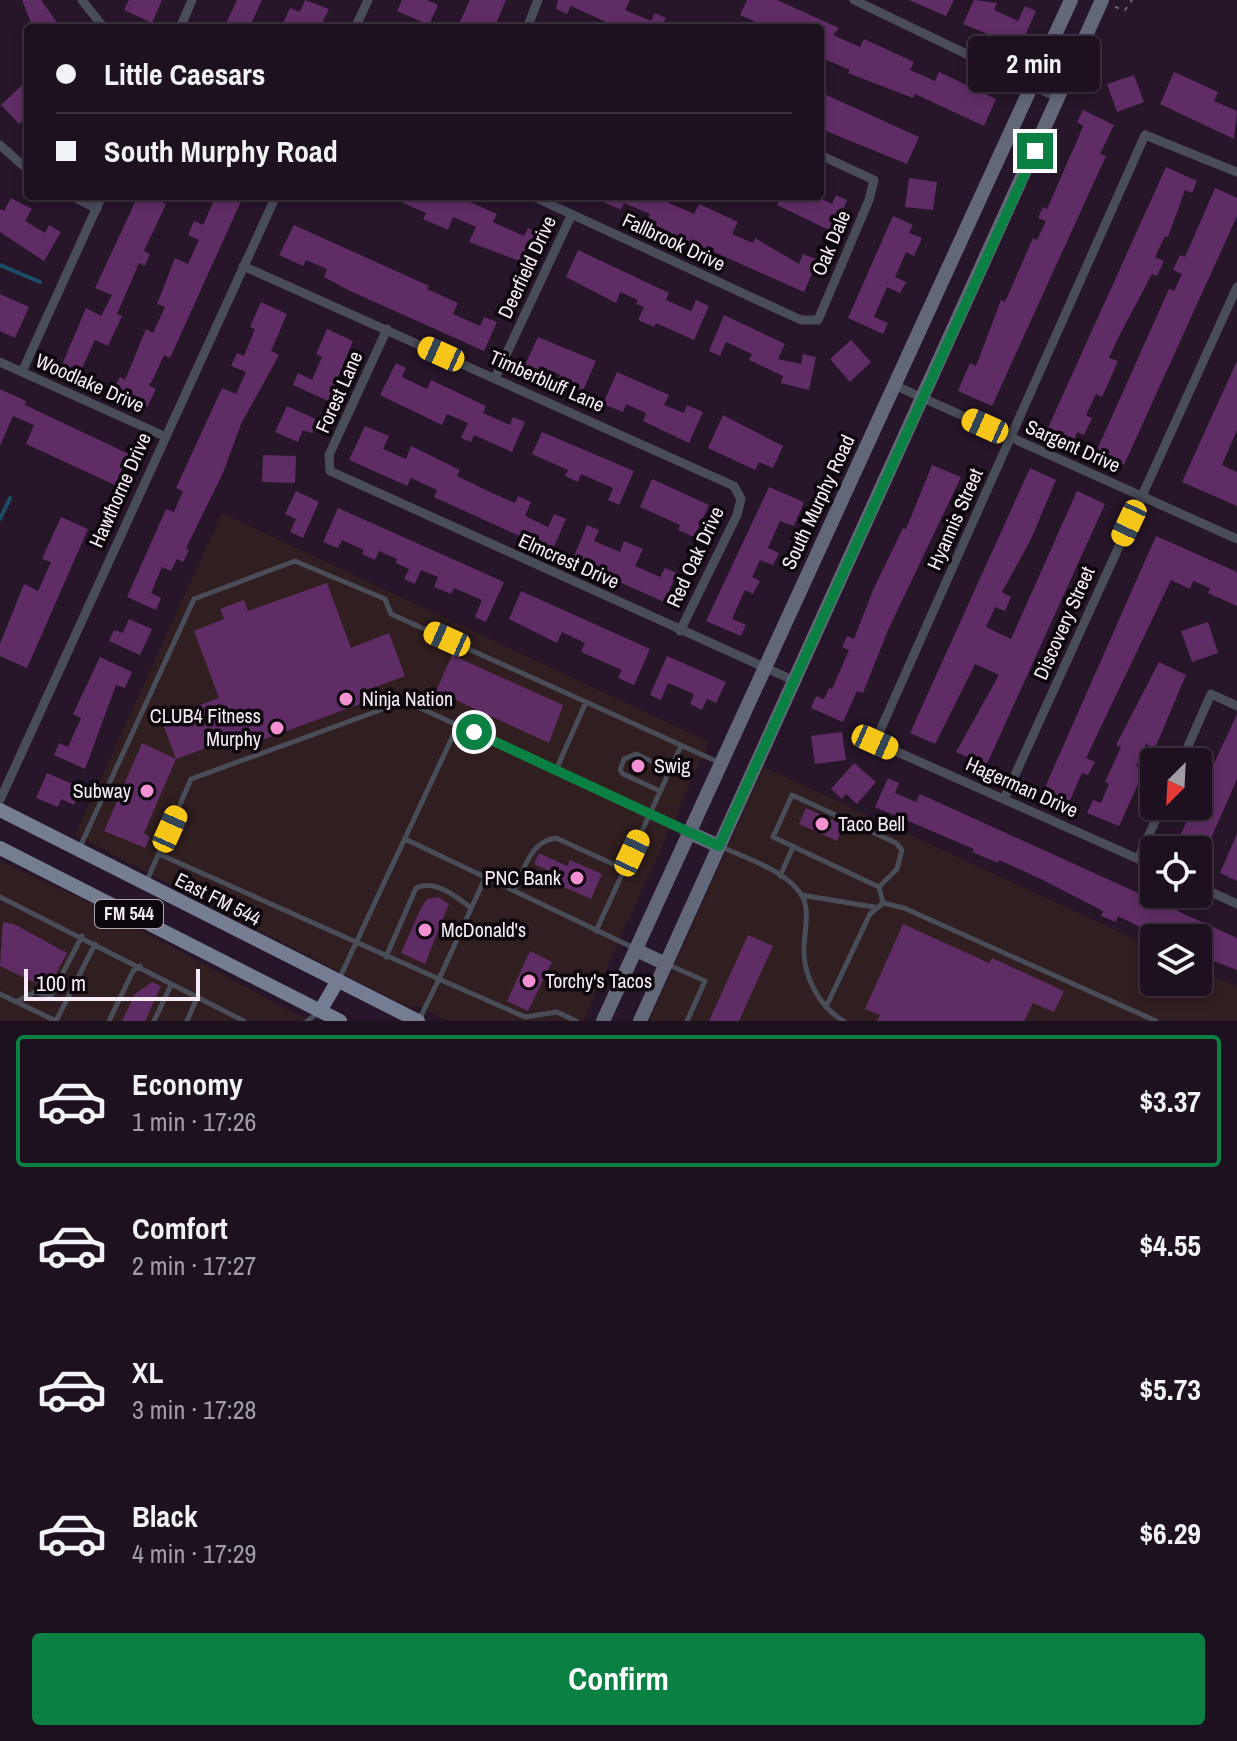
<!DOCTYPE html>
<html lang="en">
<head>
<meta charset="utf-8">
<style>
  body { margin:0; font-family:"Archivo Narrow",sans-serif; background:#251928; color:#f1f3f6; height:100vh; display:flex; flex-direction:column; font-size:30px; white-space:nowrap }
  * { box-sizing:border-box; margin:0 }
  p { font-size:26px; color:#a09da4 }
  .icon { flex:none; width:44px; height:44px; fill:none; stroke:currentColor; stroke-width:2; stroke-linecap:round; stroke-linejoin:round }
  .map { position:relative; height:1021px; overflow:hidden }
  .side { display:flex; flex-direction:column; background:#1d101f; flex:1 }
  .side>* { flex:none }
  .banner { position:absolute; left:24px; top:24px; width:800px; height:176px; border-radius:8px; box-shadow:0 4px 12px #0003,0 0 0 2px #3b303d; display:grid; align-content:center; height:176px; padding:0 32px; background:#1d101f }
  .needle { width:52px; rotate:204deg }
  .buttons { position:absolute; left:1140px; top:748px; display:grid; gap:16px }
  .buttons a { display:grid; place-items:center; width:72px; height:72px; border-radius:8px; background:#1d101f; box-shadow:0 4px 12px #0003,0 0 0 2px #3b303d; font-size:40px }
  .scale { position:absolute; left:24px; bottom:20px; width:176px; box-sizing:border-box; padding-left:8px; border:4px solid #f6ebf7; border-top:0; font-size:22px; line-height:28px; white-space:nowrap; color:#f6ebf7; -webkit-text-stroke:6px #0c050c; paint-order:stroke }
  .end { position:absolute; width:36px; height:36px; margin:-18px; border:10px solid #0b8043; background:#fff; box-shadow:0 0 0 4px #fff }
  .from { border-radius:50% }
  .bubble { position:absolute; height:56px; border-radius:8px; background:#1d101f; box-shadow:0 4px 12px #0003,0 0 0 2px #3b303d; font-size:26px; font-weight:700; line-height:56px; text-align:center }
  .car { position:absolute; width:24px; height:48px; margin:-24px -12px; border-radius:10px; box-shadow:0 0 6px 2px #0007; background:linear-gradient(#f5c518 24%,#345 0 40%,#f5c518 0 76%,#345 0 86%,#f5c518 0) }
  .banner b { display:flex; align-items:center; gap:28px; height:76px; font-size:30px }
  .banner b+b { border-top:2px solid #3b303d }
  .banner i { width:20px; height:20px; background:#f1f3f6 }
  ul { padding:14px 0 0; list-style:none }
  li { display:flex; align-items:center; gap:24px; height:132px; margin:0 16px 12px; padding:0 16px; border:4px solid transparent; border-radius:8px }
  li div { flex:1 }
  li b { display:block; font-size:30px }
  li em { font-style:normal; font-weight:700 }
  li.current { border-color:#0b8043 }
  li>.icon { width:72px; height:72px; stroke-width:1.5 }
  .action { display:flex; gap:16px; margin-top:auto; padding:16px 32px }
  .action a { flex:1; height:92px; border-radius:8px; background:#0b8043; color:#fff; font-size:32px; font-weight:700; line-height:92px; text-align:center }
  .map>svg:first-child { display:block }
</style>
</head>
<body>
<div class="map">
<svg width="1237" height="1021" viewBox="0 0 1237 1021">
  <rect width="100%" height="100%" fill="#271629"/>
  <!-- commercial -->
  <path fill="#311e20" d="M222 513 709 742 583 1021H447L418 1006 407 1007 75 835Z
    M764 767 1154 948V982H1198V969L1237 987V1021H649Z
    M0 861 93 904 308 1021H0Z"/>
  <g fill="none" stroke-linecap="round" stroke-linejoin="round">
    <!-- stream -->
    <path stroke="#1c4d66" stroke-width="4" d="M0 265 40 282
      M0 519 10 498"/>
  </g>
  <!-- building -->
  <path fill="#602c66" d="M22 0H41L61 28H33Z
    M129 0H162L152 23 124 10Z
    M237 0H262L249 28H224Z
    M305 0 329 9 320 28H293L283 23 290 8 300 12Z
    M402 0H427L438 5 429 25 397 11Z
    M470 0H506L494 28H457Z
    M558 0H630L625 10 651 21 655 13 666 18 662 26 666 28H604L606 22 571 6 567 14 556 9Z
    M747 0H777L839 28 833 35 860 47 864 39 914 62 910 70 935 81 939 72 996 99 984 126 915 94 913 98 848 73 850 70 820 57V28H769L740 15Z
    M909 0H954L946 16Z
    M974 0 997 3 994 10 1018 21 1025 6 1036 11 1020 47 963 24Z
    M1174 72 1218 92 1214 101 1237 111 1234 139 1160 104Z
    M1134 75 1144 102 1117 112 1107 84Z
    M23 84 28 90V116L19 124 1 105Z
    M820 92 919 137 907 164 821 129 825 122 820 120Z
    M1083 110 1114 125 1100 154 1106 156 992 406 958 391 970 363 976 366 1001 300 1005 302 1033 238 1037 240 1046 221 1038 218 1043 207 1047 209 1079 136 1083 126 1077 122Z
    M1166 167 1197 181 1192 193 1185 190 1168 237 1165 236 1155 257 1164 261 1157 276 1152 274 1118 338 1109 358 1118 361 1102 397 1096 394 1086 415 1092 418 1084 435 1077 432 1073 442 1047 430Z
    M909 178 937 182 933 210 905 207Z
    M1215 188 1237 198V216L1124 465 1096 452 1169 289 1174 291 1182 274 1173 270 1180 255 1185 257Z
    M836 195 847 200 833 232 777 205 781 196H815L832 204Z
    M138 196H149L166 204 144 251 150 254 145 266 139 263 117 314 122 316 108 346 95 340 79 375 61 367 86 308 101 316 112 295 95 288Z
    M216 196 242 199 170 358 164 355 154 377 149 386 156 389 147 407 113 390 120 377 125 380 146 329 153 333 165 307 157 304 175 258 188 264 199 240 188 235 194 221 203 225Z
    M387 196H456L497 214 493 222 524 236 528 228 538 233 525 263 469 242 476 227 453 217 448 230 423 219 426 213Z
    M590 196H672L669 203 694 214 699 204 738 222 732 234 753 243 755 238 799 264 803 254 818 260 804 292 671 233 647 221 650 214 624 203 621 210Z
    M11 198 32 209 25 221 45 233 49 225 61 232 44 261 0 232V209L4 211Z
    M893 216 913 225 909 233 922 238 914 256 906 252 895 277 906 282 900 293 887 287 874 317 888 323 883 334 848 318Z
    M294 225 429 286 427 289 458 303 453 314 480 326 484 317 497 322 484 351 348 290 324 277 327 269 306 260 303 266 279 255Z
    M578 250 669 293 666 300 691 311 696 300 709 306 694 340 656 323 654 327 638 320 644 307 636 304 638 300 620 292 616 303 566 277Z
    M0 294 29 307 15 338 0 331Z
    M261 302 287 314 271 351 279 355 241 424 223 473 186 548 189 550 183 562 177 559 171 571 162 567 151 593 161 598 156 610 127 597 166 509 174 512 183 491 176 488 222 388 236 394 246 372 231 366 237 353 244 356 255 329 250 327Z
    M724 315 785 344 778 359 801 364 803 354 816 357 809 390 781 383 783 376 749 360 752 354 726 342 720 356 709 351Z
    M327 329 353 341 328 401 293 385 298 373 312 380 322 357 316 354Z
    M538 337 596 361 581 395 556 384 560 375 540 366 536 373 524 367Z
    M851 340 871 362 850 382 830 359Z
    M1237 361V430L1222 465 1237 472V506L1182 482Z
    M396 363 406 368 402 377 427 389 431 380 486 406 483 413 510 425 513 417 525 422 512 452 474 435 471 442 461 438 468 423 447 414 442 425 380 395Z
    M617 372 669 395 664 405 684 413 687 405 703 412 689 443 643 421 646 413 626 404 623 412 603 404Z
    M0 389 26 401 25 405 129 454 115 485 26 444 34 425 13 416 0 446Z
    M287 406 318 420 312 433 303 430 298 442 275 432Z
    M723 415 783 446 773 468 759 462 755 470 708 448Z
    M365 426 389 436 383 449 406 459 411 446 460 470 457 476 492 493 515 503 518 496 531 502 525 516 548 527 554 514 566 519 552 551 434 497 437 490 411 478 407 486 349 460Z
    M542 432 634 471 619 505 608 500 613 488 581 474 578 482 565 476 568 470 532 454Z
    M263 455 296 456 295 483 262 482Z
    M932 465 961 477 888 630 863 693 857 691 843 722 811 708 816 696 824 699 829 688 832 689 849 650 842 647 847 636 854 639 873 590 903 528 906 529Z
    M1030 468 1056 480 1031 539 1002 592 1011 597 1005 611 995 607 986 627 1011 639 1077 491 1105 504 986 766 956 752 999 675 975 664 935 744 910 733Z
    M652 479 709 505 694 537 678 530 680 525 640 507Z
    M769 487 804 502 794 526 780 521 768 548 779 553 773 565 760 560 752 577 760 581 753 594 745 590 732 619 746 625 741 636 706 621Z
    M296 491 319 502 303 538 290 532 296 519 285 514Z
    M338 508 504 582 486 622 475 617 482 600 454 588 451 594 434 587 438 577 421 570 415 584 404 579 409 569 396 563 397 559 379 551 375 560 362 554 364 550 342 540 338 548 323 542Z
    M61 517 88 529 27 668 0 656V644L24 584 38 591 51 562 42 559Z
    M587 525 599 530 594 541 620 552 624 541 643 549 635 566 660 577 665 568 677 573 664 602 572 561Z
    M1156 536 1237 572V606L1208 593 1210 588 1193 581 1190 589 1171 580 1086 758 1095 762 1088 775 1082 773 1068 805 1042 794Z
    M327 583 351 648 389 633 405 676 367 690 371 700 238 749 234 738 176 759 161 719 219 698 194 631 224 619 220 609 244 600 248 611Z
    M521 591 650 649 634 685 618 678 622 670 581 652 585 643 562 632 557 643 509 619Z
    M129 619 152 629 140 655 109 641 114 630 123 633Z
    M1208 622 1218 653 1192 662 1181 631Z
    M452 655 563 705 549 743 436 691Z
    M667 656 726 682 716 703 707 699 702 710 690 704 694 694 668 683 661 700 650 695Z
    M100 657 132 672 125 688 116 685 85 769 54 755 59 743 68 747 81 718 73 714Z
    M1159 662 1186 675 1155 748 1146 744 1136 766 1145 769 1119 826 1087 813 1093 800 1101 803 1109 784 1105 782 1121 747 1116 745Z
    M1237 714V779L1198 868V850H1174L1193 806H1198V798Z
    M842 732 846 760 815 764 811 736Z
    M142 743 176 759 144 833 150 837 145 848 104 831Z
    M854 763 876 782 857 804 846 794 842 799 831 789Z
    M47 773 82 788 74 805 61 799 58 807 36 798Z
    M888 778 899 783 895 793 916 802 920 794 1237 938V970L1198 955V938H1162L1118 916 1116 922 1101 916 1103 911 1041 879 999 860 998 863 972 852 974 849 875 807Z
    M806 808 844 825 837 841 799 824Z
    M1237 834V881L1220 873Z
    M539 853 567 866 570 860 602 874 591 899 552 882 556 874 534 864Z
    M438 897 449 904 425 964 401 953 421 908 427 899Z
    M3 922 14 924 67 953 48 989 0 966Z
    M903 924 989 963 992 958 1064 991 1054 1012 1033 1003 1024 1021H877L880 1015 865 1009Z
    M748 935 773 946 739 1021H709Z
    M530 951 552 962 528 1011 507 1001Z
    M152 982 161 986 145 1021H122L135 994Z"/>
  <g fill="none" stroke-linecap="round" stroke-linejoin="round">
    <!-- path -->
    <path stroke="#746676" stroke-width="2" stroke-dasharray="4 6" stroke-linecap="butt" d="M1115 7 1125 10 1132 0"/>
    <!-- lane -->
    <path stroke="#494d58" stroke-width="5" d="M556 770 586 702 718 762
      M660 791 623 774 620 770 624 759 636 754 670 770
      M405 839 636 949
      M722 847C746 858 786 871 801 894 811 910 804 931 804 949 803 976 820 1008 844 1021
      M79 849 194 599 295 561 385 599 391 614 586 702
      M159 854 439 979 485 878
      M780 876 793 847
      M146 883 191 779 405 701 686 831
      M879 887 897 869 902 850 896 843 792 795 773 837 879 887 883 903
      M514 891C524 870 530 841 556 838L624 869
      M801 895 874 907
      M0 897 244 1021
      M596 931 681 746
      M386 957 416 888C435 879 457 897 471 908
      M669 965 705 981 687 1021
      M340 977 458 725
      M0 994 56 1021
      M16 1002 35 992 51 996 82 936
      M826 1007 870 914 883 903 904 908 1156 1021
      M420 1018 439 979 525 1017 557 1012 576 1021
      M56 1021 95 944
      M109 1021 133 971 140 966
      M154 1021 171 985
      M187 1021 197 998
      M307 1021 319 1012"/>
    <!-- street -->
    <path stroke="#494d58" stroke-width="9" d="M82 0 104 28
      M854 0 1058 98
      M180 28 192 0
      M355 28 368 0
      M527 28 538 0
      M0 145 28 170
      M72 196 97 209
      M532 196 801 320H818L869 200 874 180 820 155
      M243 266 734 486 741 499 737 515 680 631
      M387 329 329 455 330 471 795 681
      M0 362 164 436
      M22 372 102 196
      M495 378 572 214
      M894 385 1237 539
      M1181 762 1211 694 1237 706
      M1004 799 1237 287
      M0 800 276 196
      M1138 859 1162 806
      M1154 866 875 742 1145 135 1237 172
      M1198 886 1237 904"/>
    <!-- secondary -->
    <path stroke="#62687a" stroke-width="14" d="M690 833 719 846
      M636 950 666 964
      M603 1021 1071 0
      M640 1021 1102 0"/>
    <!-- primary -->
    <path stroke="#757d93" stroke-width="14" d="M0 810 418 1021
      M0 848 340 1021
      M320 1011 337 982"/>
  </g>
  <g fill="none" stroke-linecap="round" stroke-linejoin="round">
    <!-- route -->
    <path stroke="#0b8043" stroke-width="10" d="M474 732 719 846 1035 151"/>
  </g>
  <!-- markers -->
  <g fill="#f491d3" stroke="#0c050c" stroke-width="3">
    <circle cx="346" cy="699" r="8"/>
    <circle cx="277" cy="728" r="8"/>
    <circle cx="638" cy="766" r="8"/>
    <circle cx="147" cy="791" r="8"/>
    <circle cx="822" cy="824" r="8"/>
    <circle cx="577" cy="878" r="8"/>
    <circle cx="425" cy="930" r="8"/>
    <circle cx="529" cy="981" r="8"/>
  </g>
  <g text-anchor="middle" stroke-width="7" stroke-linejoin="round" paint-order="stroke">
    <!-- shield labels -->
    <rect fill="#0c050c" stroke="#b0a6b0" stroke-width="2" x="95" y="900" width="68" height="28" rx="6"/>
    <g font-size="18" font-weight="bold" fill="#f6ebf7">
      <text x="129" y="920">FM 544</text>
    </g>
    <!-- street labels -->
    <g font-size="20" fill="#f6ebf7" stroke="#0c050c">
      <text transform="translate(674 242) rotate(25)" y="7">Fallbrook Drive</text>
      <text transform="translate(831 243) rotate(-67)" y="7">Oak Dale</text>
      <text transform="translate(527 267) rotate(-65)" y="7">Deerfield Drive</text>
      <text transform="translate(547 381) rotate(24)" y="7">Timberbluff Lane</text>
      <text transform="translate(90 383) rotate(24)" y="7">Woodlake Drive</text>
      <text transform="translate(339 392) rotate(-66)" y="7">Forest Lane</text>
      <text transform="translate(1073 446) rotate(24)" y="7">Sargent Drive</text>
      <text transform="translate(120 490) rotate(-66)" y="7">Hawthorne Drive</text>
      <text transform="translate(818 502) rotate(-65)" y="7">South Murphy Road</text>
      <text transform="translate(955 519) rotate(-66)" y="7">Hyannis Street</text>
      <text transform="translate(695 557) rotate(-65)" y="7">Red Oak Drive</text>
      <text transform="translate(569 561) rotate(24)" y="7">Elmcrest Drive</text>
      <text transform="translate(1064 623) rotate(-66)" y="7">Discovery Street</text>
      <text transform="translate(1022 787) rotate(24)" y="7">Hagerman Drive</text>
      <text transform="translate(218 899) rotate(27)" y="7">East FM 544</text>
    </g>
    <!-- poi labels -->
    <g font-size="20" fill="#f6ebf7" stroke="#0c050c" text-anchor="start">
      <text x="362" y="706">Ninja Nation</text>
      <text x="261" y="723" text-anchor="end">CLUB4 Fitness<tspan x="261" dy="23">Murphy</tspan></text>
      <text x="654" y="773">Swig</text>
      <text x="131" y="798" text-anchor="end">Subway</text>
      <text x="838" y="831">Taco Bell</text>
      <text x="561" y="885" text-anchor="end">PNC Bank</text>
      <text x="441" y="937">McDonald's</text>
      <text x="545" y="988">Torchy's Tacos</text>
    </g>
  </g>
</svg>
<div class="buttons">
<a><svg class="needle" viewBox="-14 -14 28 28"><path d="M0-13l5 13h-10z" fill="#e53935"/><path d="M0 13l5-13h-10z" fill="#a09da4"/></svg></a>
<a><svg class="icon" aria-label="locate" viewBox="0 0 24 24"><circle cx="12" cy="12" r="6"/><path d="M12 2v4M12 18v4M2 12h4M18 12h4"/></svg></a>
<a><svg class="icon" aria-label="layers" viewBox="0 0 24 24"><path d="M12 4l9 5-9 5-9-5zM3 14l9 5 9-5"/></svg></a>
</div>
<div class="scale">100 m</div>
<i class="end from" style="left:474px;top:732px"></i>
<i class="end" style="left:1035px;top:151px"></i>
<div class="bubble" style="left:968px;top:36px;width:132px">2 min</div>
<i class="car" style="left:441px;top:354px;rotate:294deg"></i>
<i class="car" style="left:985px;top:426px;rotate:294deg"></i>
<i class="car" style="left:1129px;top:523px;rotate:205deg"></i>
<i class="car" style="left:447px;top:639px;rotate:294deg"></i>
<i class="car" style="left:875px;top:742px;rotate:114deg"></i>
<i class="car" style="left:170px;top:829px;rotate:24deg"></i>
<i class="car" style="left:632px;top:853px;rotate:25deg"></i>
<div class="banner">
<b><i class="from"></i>Little Caesars</b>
<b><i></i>South Murphy Road</b>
</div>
</div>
<section class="side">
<ul>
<li class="current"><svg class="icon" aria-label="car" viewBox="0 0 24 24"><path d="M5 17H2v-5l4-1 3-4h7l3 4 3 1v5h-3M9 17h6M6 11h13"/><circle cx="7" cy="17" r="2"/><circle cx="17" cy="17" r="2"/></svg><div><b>Economy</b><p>1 min · 17:26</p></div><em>$3.37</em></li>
<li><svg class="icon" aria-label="car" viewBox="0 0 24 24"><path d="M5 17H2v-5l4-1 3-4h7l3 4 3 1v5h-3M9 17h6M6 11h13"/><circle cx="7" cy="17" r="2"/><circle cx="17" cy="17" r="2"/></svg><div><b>Comfort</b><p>2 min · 17:27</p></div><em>$4.55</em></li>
<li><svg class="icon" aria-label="car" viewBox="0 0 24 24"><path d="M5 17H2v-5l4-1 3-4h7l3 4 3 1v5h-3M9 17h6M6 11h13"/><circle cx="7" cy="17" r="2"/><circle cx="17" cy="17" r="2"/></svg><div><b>XL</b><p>3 min · 17:28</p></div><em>$5.73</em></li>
<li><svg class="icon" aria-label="car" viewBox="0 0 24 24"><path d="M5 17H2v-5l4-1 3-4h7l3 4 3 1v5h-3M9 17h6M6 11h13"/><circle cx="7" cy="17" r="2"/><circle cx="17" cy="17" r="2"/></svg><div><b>Black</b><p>4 min · 17:29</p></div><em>$6.29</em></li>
</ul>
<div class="action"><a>Confirm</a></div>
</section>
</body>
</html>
